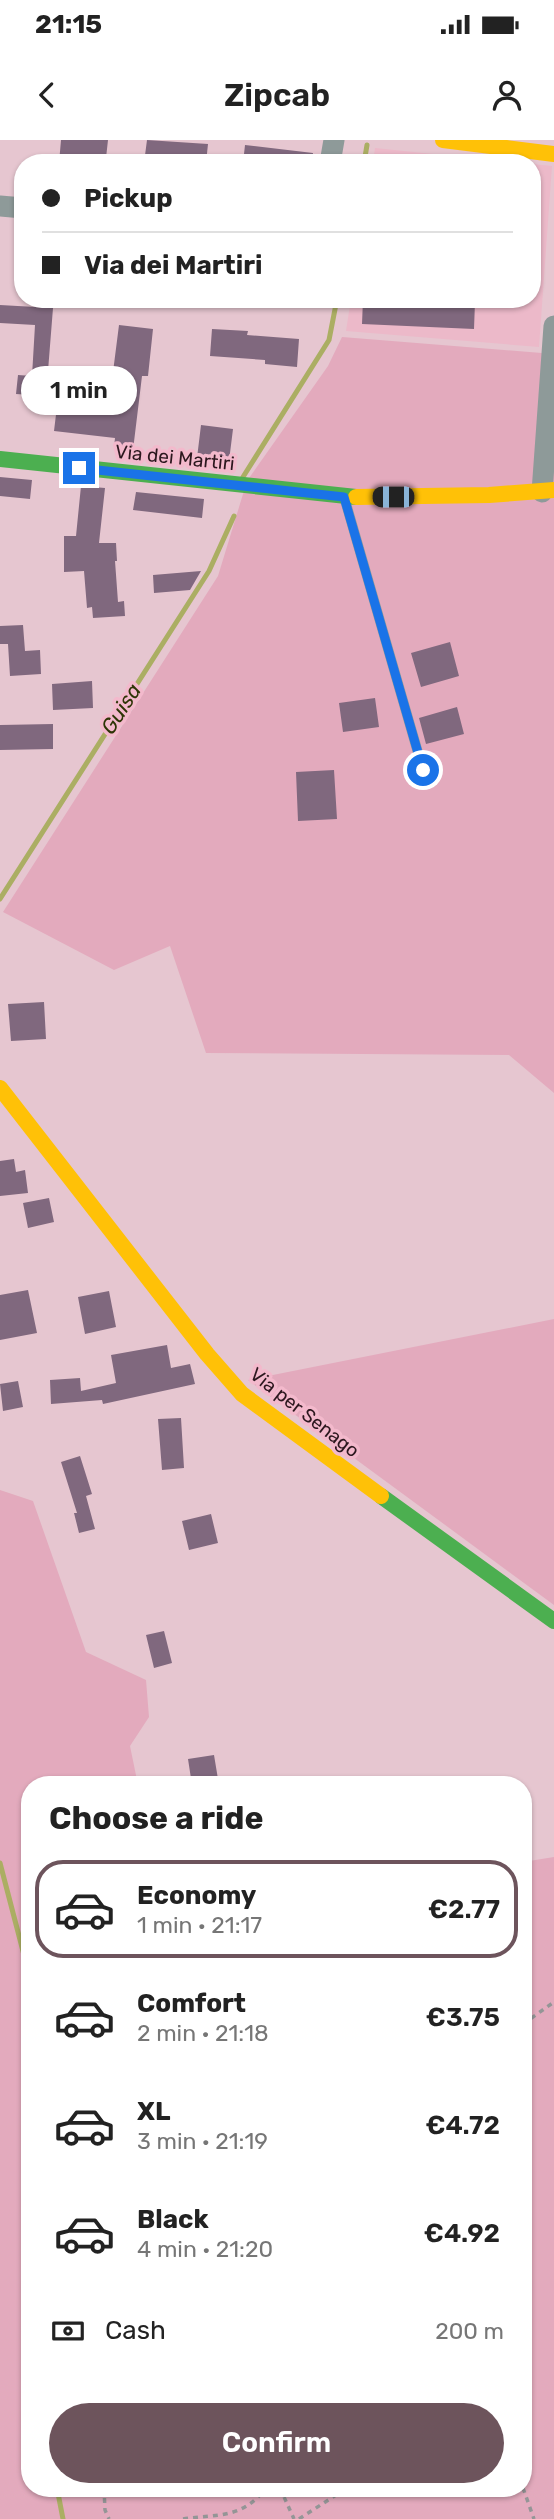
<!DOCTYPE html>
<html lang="en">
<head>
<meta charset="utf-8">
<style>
  body { margin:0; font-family:Rubik,sans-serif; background:#f2f2f2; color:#222; height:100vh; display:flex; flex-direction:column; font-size:26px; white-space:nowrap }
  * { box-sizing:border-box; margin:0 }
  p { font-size:23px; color:#767676 }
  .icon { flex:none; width:38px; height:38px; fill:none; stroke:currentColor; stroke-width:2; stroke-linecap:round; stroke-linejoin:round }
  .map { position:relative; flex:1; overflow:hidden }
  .drawer { position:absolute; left:21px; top:1636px; width:511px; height:721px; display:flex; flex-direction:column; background:#fff; border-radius:28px; box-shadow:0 2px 5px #0004 }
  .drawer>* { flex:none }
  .top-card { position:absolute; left:14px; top:14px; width:527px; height:154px; border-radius:28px; box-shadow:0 2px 5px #0004; display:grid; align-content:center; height:154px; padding:0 28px; background:#fff }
  .end { position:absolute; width:32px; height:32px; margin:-16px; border:9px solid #1a73e8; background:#fff; box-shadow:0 0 0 4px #fff }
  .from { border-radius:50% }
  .bubble { position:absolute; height:49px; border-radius:24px; background:#fff; box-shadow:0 2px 5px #0004; font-size:23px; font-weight:600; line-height:49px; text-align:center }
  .car { position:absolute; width:21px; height:42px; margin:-21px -10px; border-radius:9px; box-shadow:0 0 5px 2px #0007; background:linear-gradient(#222 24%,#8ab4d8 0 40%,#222 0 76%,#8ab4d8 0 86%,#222 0) }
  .top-card b { display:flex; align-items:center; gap:24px; height:66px; font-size:26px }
  .top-card b+b { border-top:2px solid #e0e0e0 }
  .top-card i { width:18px; height:18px; background:#222 }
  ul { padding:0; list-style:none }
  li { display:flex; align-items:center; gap:21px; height:98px; margin:0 14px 10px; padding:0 14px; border:4px solid transparent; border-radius:28px }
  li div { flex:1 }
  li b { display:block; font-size:26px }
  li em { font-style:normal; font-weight:600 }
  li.active { border-color:#6d545c }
  li>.icon { width:63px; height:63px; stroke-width:1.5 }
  h2 { padding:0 28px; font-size:32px; line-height:84px }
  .pay { display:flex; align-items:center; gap:18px; height:77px; padding:0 28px; font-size:26px }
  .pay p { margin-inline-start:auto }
  .primary-button { display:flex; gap:14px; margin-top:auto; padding:14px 28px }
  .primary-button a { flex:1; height:80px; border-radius:42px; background:#6d545c; color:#fff; font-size:28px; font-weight:600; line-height:80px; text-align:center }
  .status { display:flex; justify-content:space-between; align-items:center; height:49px; padding:0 35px; background:#fff; direction:ltr }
  .status svg { height:19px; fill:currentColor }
  header { display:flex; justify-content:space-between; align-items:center; height:91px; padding:0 28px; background:#fff; font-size:32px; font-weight:600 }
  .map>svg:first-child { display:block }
</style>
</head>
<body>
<div class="status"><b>21:15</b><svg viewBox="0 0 49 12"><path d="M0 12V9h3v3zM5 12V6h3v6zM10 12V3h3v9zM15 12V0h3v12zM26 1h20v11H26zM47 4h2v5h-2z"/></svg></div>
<header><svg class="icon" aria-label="back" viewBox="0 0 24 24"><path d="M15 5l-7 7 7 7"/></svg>Zipcab<svg class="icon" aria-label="person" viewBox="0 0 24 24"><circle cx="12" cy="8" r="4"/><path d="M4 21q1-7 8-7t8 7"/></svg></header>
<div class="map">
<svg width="554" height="2379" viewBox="0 0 554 2379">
  <rect width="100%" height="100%" fill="#e6c6d0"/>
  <!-- built -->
  <path fill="#ecb9c9" d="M375 8 520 23H373Z
    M532 24 552 26 539 207 346 191 351 159H532Z"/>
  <!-- green -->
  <path fill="#e3aabd" d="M342 197 554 214V953L509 915 206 913 170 806 114 830 3 772 218 436 247 341 328 226Z
    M554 1179V1465L248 1240Z
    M0 1350 33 1361 86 1512 146 1540 149 1577 130 1606 138 1645H30V2348H523V1722L554 1717V2379H0Z"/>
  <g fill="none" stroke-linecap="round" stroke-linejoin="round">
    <!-- stream -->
    <path stroke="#abae63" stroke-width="5" d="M364 23 367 5
      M243 337 329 200 337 159
      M0 759 209 431 234 376
      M0 1723 30 1838
      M30 1898 26 1925 27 2012 30 2021
      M57 2348 63 2379"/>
  </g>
  <!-- building -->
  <path fill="#80687e" d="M61 0H108L106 18 83 16V23H59Z
    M147 0 208 4 206 23H144Z
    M245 5 313 13 312 23H243Z
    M363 159 475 162 474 189 362 184Z
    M0 165 53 168 46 256 16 254 18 235 32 236 35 185 0 183Z
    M119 185 153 189 148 236H142L133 310 114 307 115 298 54 291 58 258 115 265 119 233 113 232Z
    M212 189 248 191 247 195 299 199 297 227 265 224V220L210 216Z
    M201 285 233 289 229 321 197 318Z
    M0 337 32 340 30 359 0 356Z
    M81 346 105 348 99 403H116L117 421H115L118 462 124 461 125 476 93 478 92 467 87 468 84 431 64 432V396H76Z
    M136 352 204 359 202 378 133 370Z
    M201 431 190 450 154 453 153 435Z
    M23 485 25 511 40 510 41 534 10 536 8 504H0V486Z
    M450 502 459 536 421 547 411 513Z
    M92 541 93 568 53 570 52 544Z
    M375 558 379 587 343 592 339 563Z
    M457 567 464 594 426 604 419 578Z
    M53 584V609L0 610V585Z
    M334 630 337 679 298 681 296 632Z
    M44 862 46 899 11 901 8 864Z
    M14 1019 16 1032 25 1030 28 1053 0 1056V1021Z
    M49 1058 54 1082 28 1088 23 1063Z
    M28 1150 37 1193 0 1200V1155Z
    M109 1151 116 1187 85 1194 78 1157Z
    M167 1205 171 1228 190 1224 195 1244 103 1264 102 1260 51 1264 50 1240 80 1238 81 1251 116 1243 111 1215Z
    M18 1241 23 1267 3 1271 0 1244Z
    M181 1278 184 1328 162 1330 158 1279Z
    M80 1316 92 1354 86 1356 95 1389 79 1393 74 1373H77L61 1322Z
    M211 1374 218 1403 189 1410 182 1381Z
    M164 1491 172 1523 154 1528 146 1495Z
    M214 1615 219 1645H192L188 1619Z"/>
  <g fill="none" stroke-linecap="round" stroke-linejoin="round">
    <!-- path -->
    <path stroke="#949596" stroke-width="3.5" stroke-dasharray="5 5" stroke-linecap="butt" d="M523 1884 554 1862
      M104 2348 105 2370 109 2379
      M280 2348 294 2379
      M523 2348 534 2379
      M183 2379C218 2374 242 2379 266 2348
      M299 2379 336 2355 341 2348"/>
    <!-- lane -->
    <path stroke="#8e9a99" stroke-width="10" d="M345 360 423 630"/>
    <!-- street -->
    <path stroke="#8e9a99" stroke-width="21" d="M330 23 334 0
      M0 66 23 68
      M542 352 554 186"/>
    <!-- fast -->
    <path stroke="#4caf50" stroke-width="16" d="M0 319 356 357
      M381 1356 554 1481"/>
    <!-- slow -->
    <path stroke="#ffc107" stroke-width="16" d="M443 0 554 14
      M356 357 489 355 554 350
      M0 948 207 1214 242 1254 381 1356"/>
  </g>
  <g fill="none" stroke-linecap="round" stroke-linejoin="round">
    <!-- route -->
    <path stroke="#1a73e8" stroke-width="9" d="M79 328 344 357 423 630"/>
  </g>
  <g text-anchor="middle" stroke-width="7" stroke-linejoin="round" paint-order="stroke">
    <!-- street labels -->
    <g font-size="19" fill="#2c171e" stroke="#f3b9cc">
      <text transform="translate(175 317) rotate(6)" y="7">Via dei Martiri</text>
      <text transform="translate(305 1272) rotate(38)" y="7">Via per Senago</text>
    </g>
    <!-- water labels -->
    <g font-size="21" font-style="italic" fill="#2d3405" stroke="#f3b9cc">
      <text transform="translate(121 569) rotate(-57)" y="7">Guisa</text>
    </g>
  </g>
</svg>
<i class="end from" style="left:423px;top:630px"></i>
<i class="end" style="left:79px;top:328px"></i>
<div class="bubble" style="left:21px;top:226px;width:116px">1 min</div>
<i class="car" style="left:393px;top:357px;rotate:270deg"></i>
<div class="top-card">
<b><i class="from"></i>Pickup</b>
<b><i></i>Via dei Martiri</b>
</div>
<section class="drawer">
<h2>Choose a ride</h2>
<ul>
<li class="active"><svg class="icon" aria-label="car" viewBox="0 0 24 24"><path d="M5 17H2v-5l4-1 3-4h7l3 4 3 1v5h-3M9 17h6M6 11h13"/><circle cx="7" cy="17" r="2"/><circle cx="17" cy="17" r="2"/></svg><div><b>Economy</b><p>1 min · 21:17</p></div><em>€2.77</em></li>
<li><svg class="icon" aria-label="car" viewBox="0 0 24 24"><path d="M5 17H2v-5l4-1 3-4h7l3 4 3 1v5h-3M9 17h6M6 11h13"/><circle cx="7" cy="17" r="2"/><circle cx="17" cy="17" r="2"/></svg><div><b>Comfort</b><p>2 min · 21:18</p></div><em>€3.75</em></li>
<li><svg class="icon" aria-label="car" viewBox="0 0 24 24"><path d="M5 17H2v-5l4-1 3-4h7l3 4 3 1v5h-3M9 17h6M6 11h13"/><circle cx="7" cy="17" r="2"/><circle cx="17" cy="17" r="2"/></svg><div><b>XL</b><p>3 min · 21:19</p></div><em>€4.72</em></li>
<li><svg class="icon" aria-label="car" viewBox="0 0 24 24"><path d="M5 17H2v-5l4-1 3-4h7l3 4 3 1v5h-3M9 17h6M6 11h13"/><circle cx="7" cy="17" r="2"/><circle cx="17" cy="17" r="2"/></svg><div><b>Black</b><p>4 min · 21:20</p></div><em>€4.92</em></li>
</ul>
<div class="pay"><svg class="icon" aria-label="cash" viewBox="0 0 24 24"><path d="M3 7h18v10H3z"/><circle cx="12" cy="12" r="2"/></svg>Cash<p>200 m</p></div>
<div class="primary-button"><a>Confirm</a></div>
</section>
</div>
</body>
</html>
